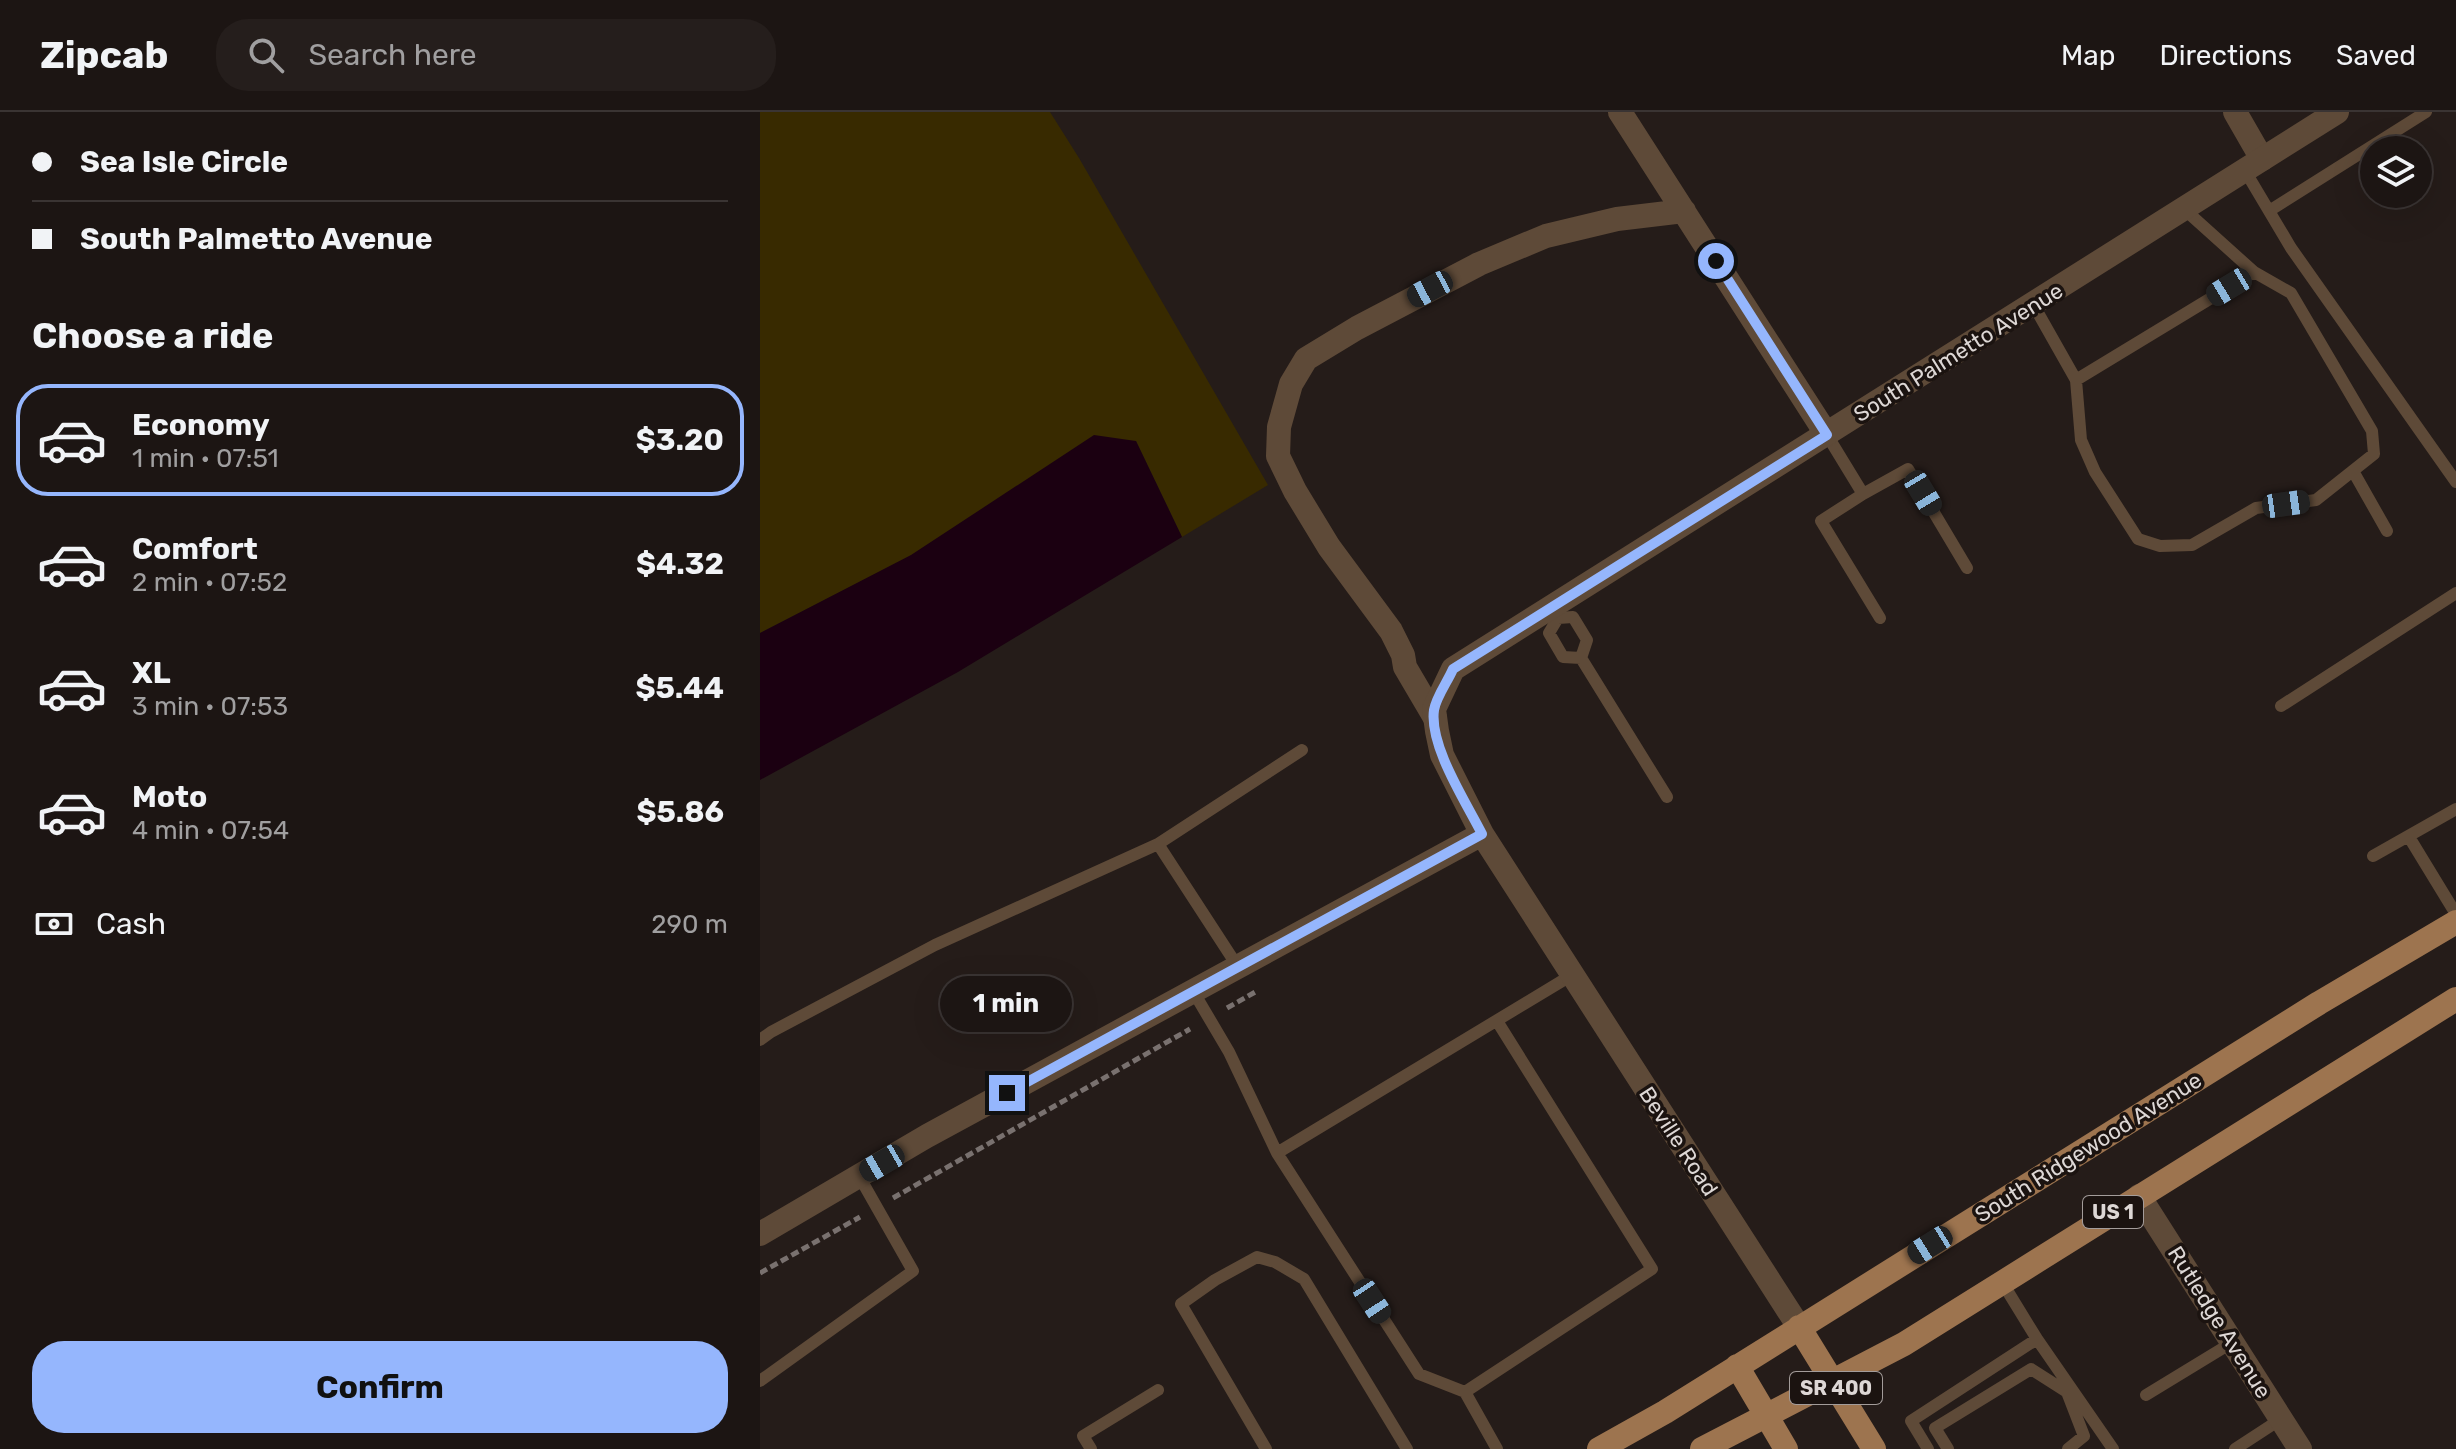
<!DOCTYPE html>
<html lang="en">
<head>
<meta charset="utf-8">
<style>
  body { margin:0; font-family:Rubik,sans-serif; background:#251e1c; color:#f1f3f6; height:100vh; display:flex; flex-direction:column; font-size:30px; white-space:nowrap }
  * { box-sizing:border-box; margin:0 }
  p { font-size:26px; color:#a09fa0 }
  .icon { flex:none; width:44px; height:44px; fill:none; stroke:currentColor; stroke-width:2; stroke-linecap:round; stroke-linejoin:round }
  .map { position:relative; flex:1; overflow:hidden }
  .side { display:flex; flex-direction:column; background:#1c1513; width:760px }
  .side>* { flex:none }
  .top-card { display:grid; align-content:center; height:176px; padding:0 32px; background:#1c1513 }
  .fabs { position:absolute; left:1600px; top:24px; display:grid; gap:16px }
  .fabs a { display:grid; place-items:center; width:72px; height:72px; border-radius:50%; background:#1c1513; box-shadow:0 8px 32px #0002,0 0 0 2px #3a3433; font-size:40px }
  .end { position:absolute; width:36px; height:36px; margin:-18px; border:10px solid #95b6fd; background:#111; box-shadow:0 0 0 4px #111 }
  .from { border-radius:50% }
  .bubble { position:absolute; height:56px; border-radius:28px; background:#1c1513; box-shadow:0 8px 32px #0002,0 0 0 2px #3a3433; font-size:26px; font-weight:700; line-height:56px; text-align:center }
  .car { position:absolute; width:24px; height:48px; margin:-24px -12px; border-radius:10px; box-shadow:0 0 6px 2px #0007; background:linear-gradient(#222 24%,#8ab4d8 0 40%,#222 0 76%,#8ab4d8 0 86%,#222 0) }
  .top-card b { display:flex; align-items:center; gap:28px; height:76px; font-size:30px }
  .top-card b+b { border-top:2px solid #3a3433 }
  .top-card i { width:20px; height:20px; background:#f1f3f6 }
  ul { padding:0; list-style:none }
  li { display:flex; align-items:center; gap:24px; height:112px; margin:0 16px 12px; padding:0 16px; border:4px solid transparent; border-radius:32px }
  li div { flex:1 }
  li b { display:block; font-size:30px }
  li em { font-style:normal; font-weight:700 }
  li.active { border-color:#95b6fd }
  li>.icon { width:72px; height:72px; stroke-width:1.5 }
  h2 { padding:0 32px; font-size:36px; line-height:96px }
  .pay { display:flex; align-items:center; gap:20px; height:88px; padding:0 32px; font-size:30px }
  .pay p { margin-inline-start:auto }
  .cta { display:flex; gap:16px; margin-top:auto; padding:16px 32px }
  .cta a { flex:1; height:92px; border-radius:32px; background:#95b6fd; color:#111; font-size:32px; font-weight:700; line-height:92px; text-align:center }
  header { display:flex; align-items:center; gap:48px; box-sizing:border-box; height:112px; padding:0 40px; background:#1c1513; border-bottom:2px solid #3a3433 }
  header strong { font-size:38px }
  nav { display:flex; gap:44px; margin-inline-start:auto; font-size:28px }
  .search { width:560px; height:72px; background:#251e1c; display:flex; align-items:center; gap:20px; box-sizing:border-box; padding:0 28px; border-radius:32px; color:#a09fa0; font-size:30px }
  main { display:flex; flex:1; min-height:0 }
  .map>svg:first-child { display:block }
</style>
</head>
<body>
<header>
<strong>Zipcab</strong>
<div class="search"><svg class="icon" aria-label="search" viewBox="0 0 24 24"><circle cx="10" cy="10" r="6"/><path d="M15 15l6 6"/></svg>Search here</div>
<nav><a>Map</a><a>Directions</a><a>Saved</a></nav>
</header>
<main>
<section class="side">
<div class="top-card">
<b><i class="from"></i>Sea Isle Circle</b>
<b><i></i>South Palmetto Avenue</b>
</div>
<h2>Choose a ride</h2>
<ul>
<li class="active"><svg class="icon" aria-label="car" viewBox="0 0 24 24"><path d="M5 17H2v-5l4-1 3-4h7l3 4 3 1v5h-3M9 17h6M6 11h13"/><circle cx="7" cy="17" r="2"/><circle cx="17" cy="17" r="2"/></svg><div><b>Economy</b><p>1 min · 07:51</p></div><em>$3.20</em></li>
<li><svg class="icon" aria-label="car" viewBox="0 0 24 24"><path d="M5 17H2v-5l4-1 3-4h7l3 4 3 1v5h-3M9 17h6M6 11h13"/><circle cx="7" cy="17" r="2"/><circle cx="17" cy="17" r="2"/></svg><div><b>Comfort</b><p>2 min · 07:52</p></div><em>$4.32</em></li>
<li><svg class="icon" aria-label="car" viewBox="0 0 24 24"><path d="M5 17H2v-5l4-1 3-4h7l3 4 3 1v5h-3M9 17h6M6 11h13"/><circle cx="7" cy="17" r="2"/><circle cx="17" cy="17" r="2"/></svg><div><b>XL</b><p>3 min · 07:53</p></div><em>$5.44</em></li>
<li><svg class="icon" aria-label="car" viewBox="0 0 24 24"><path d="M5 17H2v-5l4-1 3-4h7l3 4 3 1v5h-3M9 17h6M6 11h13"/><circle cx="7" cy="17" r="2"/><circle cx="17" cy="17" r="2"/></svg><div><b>Moto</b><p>4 min · 07:54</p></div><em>$5.86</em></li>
</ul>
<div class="pay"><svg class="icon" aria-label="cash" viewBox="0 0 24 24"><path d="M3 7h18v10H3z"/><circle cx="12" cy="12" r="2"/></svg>Cash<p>290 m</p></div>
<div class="cta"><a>Confirm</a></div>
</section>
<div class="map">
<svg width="1696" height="1337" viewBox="0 0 1696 1337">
  <rect width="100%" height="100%" fill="#251c19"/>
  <!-- green -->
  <path fill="#382a00" d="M0 0H290L319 46 508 373 422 425 376 329 0 521Z"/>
  <!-- water -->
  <path fill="#1b0011" d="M334 323 376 329 422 425 198 560 0 668V521L151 443Z"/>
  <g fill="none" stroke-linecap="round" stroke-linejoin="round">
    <!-- path -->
    <path stroke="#79716f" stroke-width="5" stroke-dasharray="8 4" stroke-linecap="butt" d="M467 896 497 879
      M133 1086 430 917
      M0 1161 100 1105"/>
    <!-- service -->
    <path stroke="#5e4a38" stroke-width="12" d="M1484 57 1509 99 1666 0
      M1509 99 1531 136 1696 370
      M1273 192 1316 268 1321 328 1335 360 1378 427 1400 434 1432 433 1496 396 1556 388 1614 342 1612 319 1531 181 1494 160 1424 97
      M1316 268 1494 160
      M1067 323 1103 382 1061 409 1120 506
      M1593 359 1627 419
      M1103 382 1148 357 1207 456
      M813 505 827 528 821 546 803 545 789 521 798 506Z
      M821 546 907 685
      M1521 594 1696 481
      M1649 725 1696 802
      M398 732 478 855
      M1613 744 1696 697
      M433 879 469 940 517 1041 659 1262 705 1280 737 1337
      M0 928 11 920 175 833 398 732 542 638
      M517 1041 812 863
      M1242 1170 1277 1227 1353 1337
      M0 1269 153 1159 99 1064
      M705 1280 892 1157 737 909
      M1386 1283 1473 1230
      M331 1337 323 1324 398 1278
      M506 1337 421 1192 455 1168 497 1145 515 1150 544 1167 647 1337
      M1168 1337 1151 1309 1277 1227
      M1188 1337 1175 1316 1271 1257 1307 1280 1324 1324 1308 1337
      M1475 1337 1521 1307"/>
    <!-- minor -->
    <path stroke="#5e4a38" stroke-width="24" d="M860 0 1067 323
      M1475 0 1502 47
      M675 606 645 555 643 543 631 519 569 435 535 379 518 344 519 315 531 272 546 247 597 216 719 152 786 124 857 107 924 99
      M1379 1084 1540 1337"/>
    <!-- tertiary -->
    <path stroke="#5e4a38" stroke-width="24" d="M0 1122 167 1024 722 722
      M1039 1215 722 722 682 643 677 619 674 597 693 557 1577 0"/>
    <!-- primary -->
    <path stroke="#9d744f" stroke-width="24" d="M1039 1215 1114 1337
      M977 1254 1026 1337
      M839 1337 905 1300 1559 891 1696 810
      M942 1337 1144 1232 1696 887"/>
  </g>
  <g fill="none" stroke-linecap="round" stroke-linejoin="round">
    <!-- route -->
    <path stroke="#95b6fd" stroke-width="10" d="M247 981 722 722C706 690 669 634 674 598 676 585 688 569 693 557L1067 323 956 149"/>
  </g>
  <g text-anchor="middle" stroke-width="7" stroke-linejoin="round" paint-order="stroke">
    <!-- shield labels -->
    <g fill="#1b1310" stroke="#a39c9a" stroke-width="2">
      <rect x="1323" y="1084" width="60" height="32" rx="6"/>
      <rect x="1030" y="1260" width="92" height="32" rx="6"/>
    </g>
    <g font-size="20" font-weight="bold" fill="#ddd7d5">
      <text x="1353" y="1107">US 1</text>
      <text x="1076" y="1283">SR 400</text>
    </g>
    <!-- street labels -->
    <g font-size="22" fill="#ddd7d5" stroke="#1b1310">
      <text transform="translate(1198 240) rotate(-32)" y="8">South Palmetto Avenue</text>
      <text transform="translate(919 1029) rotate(57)" y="8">Beville Road</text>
      <text transform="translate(1328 1035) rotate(-32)" y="8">South Ridgewood Avenue</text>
      <text transform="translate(1460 1210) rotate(58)" y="8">Rutledge Avenue</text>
    </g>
  </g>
</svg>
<div class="fabs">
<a><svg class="icon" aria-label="layers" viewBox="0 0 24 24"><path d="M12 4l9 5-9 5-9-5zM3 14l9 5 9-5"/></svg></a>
</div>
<i class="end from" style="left:956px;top:149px"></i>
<i class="end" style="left:247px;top:981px"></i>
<div class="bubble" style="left:180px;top:864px;width:132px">1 min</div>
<i class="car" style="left:1469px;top:175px;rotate:239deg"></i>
<i class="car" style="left:670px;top:177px;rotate:242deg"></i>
<i class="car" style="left:1163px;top:381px;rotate:149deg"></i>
<i class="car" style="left:1526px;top:392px;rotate:82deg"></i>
<i class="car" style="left:122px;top:1051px;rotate:240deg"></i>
<i class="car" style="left:1170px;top:1133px;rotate:238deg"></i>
<i class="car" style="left:612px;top:1189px;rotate:147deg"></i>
</div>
</main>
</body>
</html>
